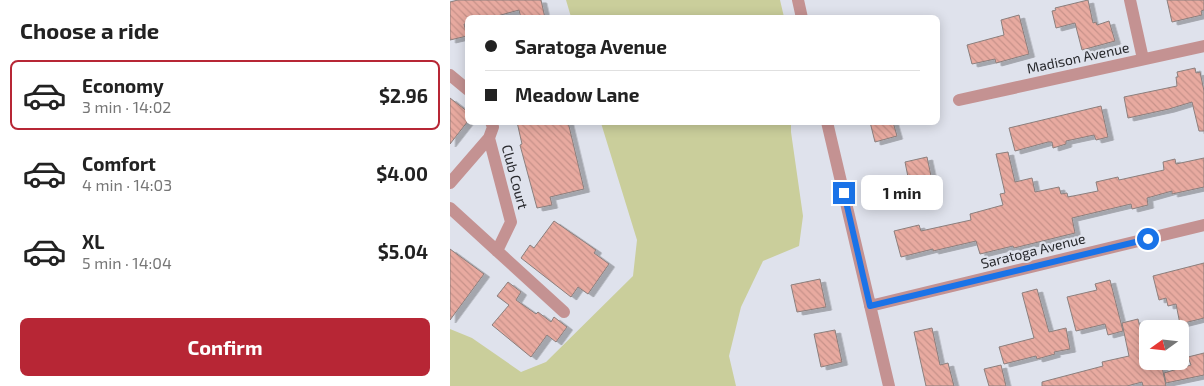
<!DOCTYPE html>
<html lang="en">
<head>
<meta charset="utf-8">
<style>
  body { margin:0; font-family:"Exo 2",sans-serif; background:#f2f2f2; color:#222; height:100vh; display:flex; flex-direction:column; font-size:19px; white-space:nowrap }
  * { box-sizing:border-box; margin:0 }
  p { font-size:16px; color:#767676 }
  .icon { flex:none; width:28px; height:28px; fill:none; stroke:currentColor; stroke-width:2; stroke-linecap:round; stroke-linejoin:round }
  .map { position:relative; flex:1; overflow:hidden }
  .sheet { display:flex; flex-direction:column; background:#fff; width:450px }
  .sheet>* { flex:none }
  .banner { position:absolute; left:15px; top:15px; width:475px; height:110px; border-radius:8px; box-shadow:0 2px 12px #0003; display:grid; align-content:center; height:110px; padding:0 20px; background:#fff }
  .needle { width:32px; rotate:255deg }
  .tools { position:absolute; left:689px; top:320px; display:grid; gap:10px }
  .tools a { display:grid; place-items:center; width:50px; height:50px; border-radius:8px; background:#fff; box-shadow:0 2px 12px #0003; font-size:25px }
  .end { position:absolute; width:22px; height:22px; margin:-11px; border:6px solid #1a73e8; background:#fff; box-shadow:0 0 0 2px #fff }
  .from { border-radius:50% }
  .bubble { position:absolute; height:35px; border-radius:8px; background:#fff; box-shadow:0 2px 12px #0003; font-size:16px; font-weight:700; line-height:35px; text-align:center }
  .banner b { display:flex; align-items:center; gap:18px; height:48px; font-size:19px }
  .banner b+b { border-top:1px solid #e0e0e0 }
  .banner i { width:12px; height:12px; background:#222 }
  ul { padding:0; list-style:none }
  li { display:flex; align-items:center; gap:15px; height:70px; margin:0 10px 8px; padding:0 10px; border:2px solid transparent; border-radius:8px }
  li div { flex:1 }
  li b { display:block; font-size:19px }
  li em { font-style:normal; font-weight:700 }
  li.on { border-color:#b72635 }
  li>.icon { width:45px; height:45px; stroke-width:1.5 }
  h2 { padding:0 20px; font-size:22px; line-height:60px }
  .action { display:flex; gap:10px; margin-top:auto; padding:10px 20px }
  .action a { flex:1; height:58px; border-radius:8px; background:#b72635; color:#fff; font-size:20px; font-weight:700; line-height:58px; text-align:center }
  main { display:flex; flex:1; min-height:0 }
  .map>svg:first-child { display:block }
</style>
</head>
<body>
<main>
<section class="sheet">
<h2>Choose a ride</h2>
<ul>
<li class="on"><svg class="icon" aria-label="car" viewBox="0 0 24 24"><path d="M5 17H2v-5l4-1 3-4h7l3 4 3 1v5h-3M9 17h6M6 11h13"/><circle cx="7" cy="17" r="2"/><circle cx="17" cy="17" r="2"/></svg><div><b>Economy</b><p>3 min · 14:02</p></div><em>$2.96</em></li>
<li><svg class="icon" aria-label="car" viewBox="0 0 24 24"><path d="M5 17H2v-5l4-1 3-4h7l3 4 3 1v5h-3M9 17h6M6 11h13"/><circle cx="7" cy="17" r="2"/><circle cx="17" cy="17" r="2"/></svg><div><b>Comfort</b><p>4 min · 14:03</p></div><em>$4.00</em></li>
<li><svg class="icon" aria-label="car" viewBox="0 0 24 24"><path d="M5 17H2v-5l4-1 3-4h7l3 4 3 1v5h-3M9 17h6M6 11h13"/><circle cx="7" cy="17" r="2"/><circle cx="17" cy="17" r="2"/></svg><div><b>XL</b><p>5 min · 14:04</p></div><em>$5.04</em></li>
</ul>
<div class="action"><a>Confirm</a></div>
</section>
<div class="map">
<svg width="754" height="386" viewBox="0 0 754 386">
  <defs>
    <pattern id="building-back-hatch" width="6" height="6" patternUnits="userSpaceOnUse" patternTransform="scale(1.25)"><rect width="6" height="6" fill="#e8aaa0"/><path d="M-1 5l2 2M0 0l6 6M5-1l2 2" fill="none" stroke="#c7928a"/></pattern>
    <filter id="shadow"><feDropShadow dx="5.5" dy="3" stdDeviation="0" flood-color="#0004"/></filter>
  </defs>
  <rect width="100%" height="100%" fill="#dfe2ec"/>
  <!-- grass -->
  <path fill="#cace9b" d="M116 0H330L334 17H121Z
    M151 123H341V132L353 216 349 246 313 261 291 307 279 356 286 386H0V329L22 338 71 372 96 362 183 276 187 240Z"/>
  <!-- building -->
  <path fill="url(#building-back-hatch)" stroke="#8b7f7d" filter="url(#shadow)" d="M8 0H91L95 18H71L69 10 40 18H18V24H14L17 36 0 40V2Z
    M638 0 643 23 646 22 647 25 659 21 665 41 632 50 625 23 606 28 602 11 606 10 605 8Z
    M717 0H754V10L751 11 752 15 722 22Z
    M569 15 579 54 546 63 545 59 522 64 517 45 554 35 551 20Z
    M745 68 746 73 750 72 754 91V131H749L742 102 719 109 678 118 674 97 727 86 726 77H728L727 72Z
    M0 98 18 112V121L0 144Z
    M651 106 658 137 646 140 644 135 616 141V144L603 148 602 142H598L565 151 559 128Z
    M67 122H118L134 189 100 197 102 205 87 208 70 145 72 144Z
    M420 122H443L447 136 425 142Z
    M558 152 565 182 582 178 585 192 609 187 611 194 617 193 618 197 648 191 646 182 668 177 669 180 714 170 713 162 725 159 726 164 754 158V187L722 194V191L697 198 698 205 682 209 681 204 622 218 625 233 564 248 563 246 530 254 526 241 483 251V249L451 257 444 231 469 225 471 231 521 220 520 214 553 205 550 194 555 193 546 154Z
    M477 157 484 190 448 198 446 185 459 182 455 162Z
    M104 221 146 250 144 253 159 264 138 294 128 287 121 297 71 258 80 245 84 248Z
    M0 249 34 274 0 320Z
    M754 263V318L730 324 726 304 718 306 716 298 709 300 703 276Z
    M370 279 376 307 347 312 341 285Z
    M660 280 673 331 658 335 655 324 626 331 617 297 647 290 645 284Z
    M58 282 71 292 66 300 86 314 88 312 101 322 104 317 117 327 106 342 97 335 81 357 42 325 59 305 47 296Z
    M587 289 599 332 616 328 620 349 604 352 605 354 587 359 586 356 554 364 549 347 584 338 572 293Z
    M688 319 692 336 698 334V365L711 362 716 386H693L692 382 677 386H592V382L653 366 652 362 679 356 672 323Z
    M482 328 490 365 498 363 504 386H476L464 332Z
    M385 330 392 362 371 367 364 334Z
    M754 353V375L716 383 714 373 741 365 738 357Z
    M551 365 556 386H539L534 369Z"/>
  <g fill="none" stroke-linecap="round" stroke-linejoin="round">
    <!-- street -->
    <path stroke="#c49292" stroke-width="12" d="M348 0 352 18
      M680 0 693 59
      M0 75 18 90
      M509 100 754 46
      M41 122 43 127 39 138 61 222 47 251
      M377 122 439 386
      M0 183 39 138
      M0 208 114 312
      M420 306 754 225"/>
  </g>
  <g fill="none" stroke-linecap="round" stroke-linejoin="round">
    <!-- route -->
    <path stroke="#1a73e8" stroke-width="6" d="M394 193 420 306 698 239"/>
  </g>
  <g text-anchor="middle" stroke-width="4.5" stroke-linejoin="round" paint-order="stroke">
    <!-- street labels -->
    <g font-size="14" fill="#27282c" stroke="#dfe2ec">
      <text transform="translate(628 58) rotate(-12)" y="5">Madison Avenue</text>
      <text transform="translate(65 177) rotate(75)" y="5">Club Court</text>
      <text transform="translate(583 251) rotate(-14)" y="5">Saratoga Avenue</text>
    </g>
  </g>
</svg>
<div class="tools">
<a><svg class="needle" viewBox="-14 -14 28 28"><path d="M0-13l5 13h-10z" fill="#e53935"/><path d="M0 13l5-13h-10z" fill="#767676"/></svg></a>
</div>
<i class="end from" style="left:698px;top:239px"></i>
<i class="end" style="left:394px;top:193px"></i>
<div class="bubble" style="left:411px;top:175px;width:82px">1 min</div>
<div class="banner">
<b><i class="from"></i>Saratoga Avenue</b>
<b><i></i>Meadow Lane</b>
</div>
</div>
</main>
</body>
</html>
